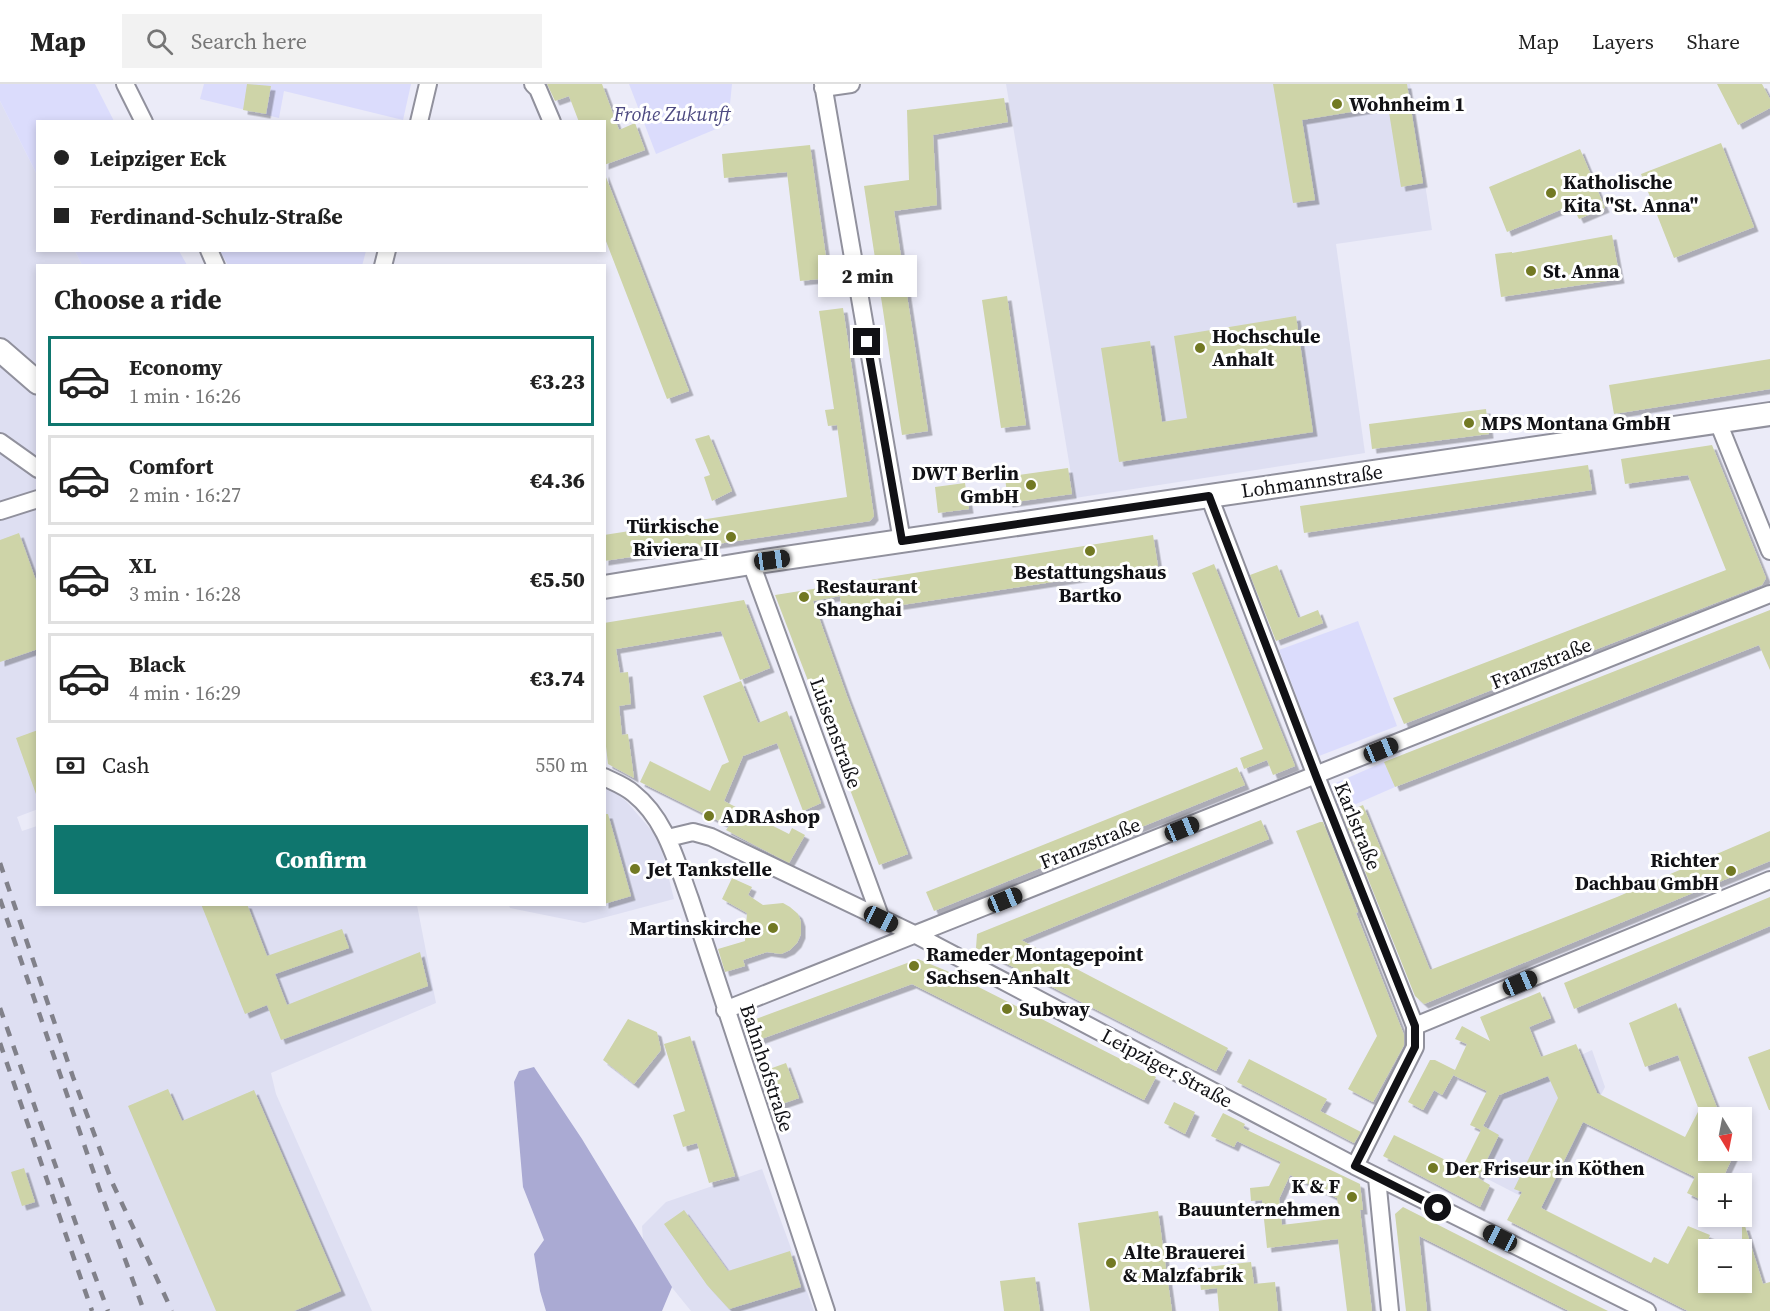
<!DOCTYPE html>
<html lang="en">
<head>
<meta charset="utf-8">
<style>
  body { margin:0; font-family:"Source Serif 4",serif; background:#f2f2f2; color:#222; height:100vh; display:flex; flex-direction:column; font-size:22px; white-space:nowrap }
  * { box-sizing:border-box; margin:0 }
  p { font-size:20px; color:#767676 }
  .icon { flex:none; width:33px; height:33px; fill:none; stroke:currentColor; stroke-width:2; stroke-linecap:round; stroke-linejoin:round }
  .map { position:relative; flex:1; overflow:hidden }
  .side { position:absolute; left:36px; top:180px; width:570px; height:642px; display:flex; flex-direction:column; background:#fff; border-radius:0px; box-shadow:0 3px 9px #0003 }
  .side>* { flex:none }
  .hud { position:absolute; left:36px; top:36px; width:570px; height:132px; border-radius:0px; box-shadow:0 3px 9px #0003; display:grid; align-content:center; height:132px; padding:0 18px; background:#fff }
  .needle { width:39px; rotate:170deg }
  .fabs { position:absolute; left:1698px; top:1023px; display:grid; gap:12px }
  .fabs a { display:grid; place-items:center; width:54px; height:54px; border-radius:0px; background:#fff; box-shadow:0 3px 9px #0003; font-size:30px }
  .end { position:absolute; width:27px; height:27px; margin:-14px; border:8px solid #111115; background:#fff; box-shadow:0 0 0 3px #fff }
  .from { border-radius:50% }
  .bubble { position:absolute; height:42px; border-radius:0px; background:#fff; box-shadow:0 3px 9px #0003; font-size:20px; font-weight:800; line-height:42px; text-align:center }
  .car { position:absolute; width:18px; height:36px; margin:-18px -9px; border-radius:8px; box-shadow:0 0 4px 2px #0007; background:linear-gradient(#222 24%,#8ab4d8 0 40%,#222 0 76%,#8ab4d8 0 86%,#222 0) }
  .hud b { display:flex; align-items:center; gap:21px; height:57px; font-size:22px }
  .hud b+b { border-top:2px solid #e0e0e0 }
  .hud i { width:15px; height:15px; background:#222 }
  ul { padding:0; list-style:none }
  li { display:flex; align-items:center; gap:18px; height:90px; margin:0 12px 9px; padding:0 6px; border:3px solid #e0e0e0; border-radius:0px }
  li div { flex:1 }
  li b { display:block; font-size:22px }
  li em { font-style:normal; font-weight:800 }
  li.on { border-color:#0f766e }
  li>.icon { width:54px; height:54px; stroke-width:1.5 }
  h2 { padding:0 18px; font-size:27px; line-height:72px }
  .pay { display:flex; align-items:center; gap:15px; height:66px; padding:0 18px; font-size:22px }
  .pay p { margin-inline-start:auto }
  .primary-button { display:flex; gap:12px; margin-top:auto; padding:12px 18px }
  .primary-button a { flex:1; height:69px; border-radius:0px; background:#0f766e; color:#fff; font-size:24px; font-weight:800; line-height:69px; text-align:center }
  header { display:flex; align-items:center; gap:36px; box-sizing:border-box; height:84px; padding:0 30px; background:#fff; border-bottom:2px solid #e0e0e0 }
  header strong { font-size:28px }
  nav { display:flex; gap:33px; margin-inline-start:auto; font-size:21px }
  .search { width:420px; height:54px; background:#f2f2f2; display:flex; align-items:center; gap:15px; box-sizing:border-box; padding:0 21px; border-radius:0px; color:#767676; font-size:22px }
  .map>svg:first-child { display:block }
</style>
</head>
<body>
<header>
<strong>Map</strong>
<div class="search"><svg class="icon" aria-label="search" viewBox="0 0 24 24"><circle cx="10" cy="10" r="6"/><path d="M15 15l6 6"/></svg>Search here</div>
<nav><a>Map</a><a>Layers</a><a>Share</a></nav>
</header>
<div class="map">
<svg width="1770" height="1227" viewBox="0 0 1770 1227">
  <defs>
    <filter id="shadow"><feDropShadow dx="4.5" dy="4.5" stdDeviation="0" flood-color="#0004"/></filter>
  </defs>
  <rect width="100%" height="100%" fill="#ebebf8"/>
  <!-- built -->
  <path fill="#dedff2" d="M1006 0H1410L1432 146 1336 160 1365 369 1075 414Z
    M0 17 37 91 38 166 75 167 82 181 38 182V725L17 733 22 747 37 742 38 820 417 821 436 919 271 989 276 1010 372 1227H0Z
    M605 701 626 717 659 755 674 815 584 839 510 824 509 821 604 820Z
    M1592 966 1605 1003 1544 1124 1468 1085 1505 1006Z
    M762 1085 814 1227H691L644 1169 642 1142 666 1118Z"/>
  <!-- green -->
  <path fill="#dbdcfc" d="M0 0H95L114 37 38 38 37 91 0 17Z
    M204 0H411L403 36 284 7 279 34 200 15Z
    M629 0H732L728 40 656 70Z
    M75 167H179L187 181H82Z
    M220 167H366L362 182 228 181Z
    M1358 537 1397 642 1319 672 1279 566Z
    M1384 678 1395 703 1340 727 1329 702Z"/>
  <!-- water -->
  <path fill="#aaaad3" d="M534 983 582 1055 672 1203 662 1227H546L540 1207 534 1170 544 1156 523 1103 514 998 519 987Z"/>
  <!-- building -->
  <path fill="#ced4a8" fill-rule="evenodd" filter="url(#shadow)" d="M247 0 271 2 266 30 243 26Z
    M547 0H602L619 46 635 39 645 66 604 81V38H579L569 12 555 17Z
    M1273 0H1407L1423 99 1401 103 1388 22 1302 36 1315 116 1293 119Z
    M1717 0H1762L1770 15V24L1738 41Z
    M1004 14 1008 38 933 51 937 121 894 127 928 347 902 351 864 102 909 96 907 26Z
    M1721 59 1754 143 1674 174 1641 90Z
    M810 61 829 194 800 197 787 88 724 94 722 70Z
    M1580 65 1605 124 1579 135 1572 121 1507 148 1489 103Z
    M604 88 689 307 667 315 604 152Z
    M1612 151 1620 195 1501 213 1495 170 1512 168V169Z
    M1007 212 1026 341 1001 344 982 216Z
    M843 224 874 432 870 437 604 477V451L847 413 837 341 828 342 825 326 834 325 819 227Z
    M1296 232 1313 348 1119 378 1101 264 1150 257 1162 338 1187 334 1174 252Z
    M1770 275V305L1614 330 1609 301Z
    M1486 325 1489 350 1372 365 1369 340Z
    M709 351 732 407 712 417 704 393 710 391 695 355Z
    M1712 361 1766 494 1762 501 1404 640 1393 614 1726 486 1688 391 1625 400 1621 375Z
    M1588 381 1592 406 1304 449 1300 422Z
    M1068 384 1072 410 1008 419 1005 393Z
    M965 399 969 425 938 429 935 403Z
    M19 449 38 502V565L0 578V456Z
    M1153 451 1158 482 843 530 840 512 813 517 847 612 908 770 879 781 775 511Z
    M1214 480 1295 682 1273 691 1267 676 1244 685 1240 674 1263 665 1192 489Z
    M1277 481 1298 534 1318 526 1323 539 1276 557 1250 491Z
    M744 516 770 584 740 596 721 547 616 565 620 589 628 588 631 620 619 622 622 651 628 650 634 694 608 680 604 645V539Z
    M1770 526V586L1759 561 1395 703 1384 678Z
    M741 597 758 639 787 627 821 719 803 727 777 659 743 672 724 717 789 750 792 744 805 751 789 779 726 746 729 742 640 698 650 677 710 707 722 681 729 678 703 612Z
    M38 646V710H36L16 654Z
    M1237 683 1245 701 934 827 926 808Z
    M1363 721 1430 886 1617 813 1770 747V777L1424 920 1415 912 1342 730Z
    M604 730H608L631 812 604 820Z
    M1261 736 1269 755 1021 856 1228 964 1216 987 976 864 977 850Z
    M1320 738H1323L1358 828 1356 829 1404 951V961L1373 1018 1348 1005 1377 952 1296 747Z
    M732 794 752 803 748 811 763 821 783 819 790 823 798 830 801 838V850L797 859 790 866 781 870 767 868 743 876 745 882 725 888 718 865 745 857 747 829 722 815Z
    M1770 813V842L1574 925 1564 899Z
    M201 820H247L267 872 342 845 349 864 275 890 287 921 420 868 428 902 281 956 267 921 245 930Z
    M918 875 947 887 1156 993 1144 1016 912 900 753 958 745 939Z
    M1540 908 1551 934 1529 943 1541 973 1576 960 1597 1009 1685 1053 1699 1026 1678 971 1645 983 1629 939 1676 919 1721 1034H1708V1066H1736L1720 1100H1708V1119L1687 1109 1695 1093 1583 1038 1541 1124 1651 1179 1654 1173 1668 1180 1688 1142 1710 1151 1701 1172 1708 1170V1198H1742V1142H1745L1763 1200 1770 1198V1227H1688L1507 1136 1522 1108 1514 1105 1558 1014 1548 992 1499 1011 1483 1042 1499 1051 1478 1094 1490 1101 1480 1123 1383 1072 1394 1051 1462 1084 1481 1046 1470 1041 1487 1007 1453 991 1455 988 1442 1011 1434 1006 1423 1026 1408 1018 1430 976H1435L1455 986 1467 960 1455 955 1462 942 1490 957 1480 933Z
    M628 935 657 948 661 966 634 1000 603 976Z
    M690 952 735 1092 709 1099 697 1059 683 1063 673 1031 685 1027 664 960Z
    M1770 965V1026H1769L1748 973Z
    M1249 975 1327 1015 1320 1027 1361 1048 1354 1059 1237 998Z
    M786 979 799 1014 773 1023 761 988Z
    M168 1005 182 1037 254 1006 341 1207 294 1227H216L128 1022Z
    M1174 1018 1195 1028 1185 1050 1164 1039Z
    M1223 1029 1245 1040 1243 1044 1360 1100 1363 1126H1360L1372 1227H1347L1338 1155 1267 1164 1262 1116 1251 1117 1250 1104 1269 1102 1281 1078 1237 1057 1234 1063 1211 1052ZM1290 1091 1337 1114 1340 1134 1282 1141 1279 1115Z
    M24 1084 35 1118 22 1122 11 1088Z
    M1403 1123 1568 1207 1608 1227H1569L1419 1152 1427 1227H1406L1395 1130Z
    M684 1126 728 1187 790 1167 801 1203 729 1225 707 1201 664 1140Z
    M1158 1127 1172 1227H1090L1078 1139Z
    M1251 1178 1254 1200 1275 1198 1278 1227H1219L1217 1204 1201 1206 1198 1184Z
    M1035 1193 1040 1227H1004L1000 1197Z"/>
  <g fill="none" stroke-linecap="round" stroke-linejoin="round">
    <!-- street casing -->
    <g stroke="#91919d" stroke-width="20">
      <path id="street" d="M125 0 144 38
        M533 0 538 5 552 38
        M823 0 902 457
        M823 4 851 0
        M419 38 428 0
        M209 166 216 182
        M383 182 387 166
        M1718 338 1770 467
        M0 358 38 385
        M1209 412 1316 692 1415 942V963L1355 1082
        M0 427 38 415
        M751 479 881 835
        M604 693C614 698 625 702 633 709 666 735 676 777 690 815L826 1227
        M668 754 693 748 711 753 916 851 1355 1082 1647 1227
        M725 926 1770 510
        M1415 942 1770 796
        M1377 1094 1390 1227"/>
    </g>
    <!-- secondary casing -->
    <g stroke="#91919d" stroke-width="26">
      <path id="secondary" d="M0 266 38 299
        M604 503 751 479 1770 330"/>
    </g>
    <!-- street -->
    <use href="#street" stroke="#fff" stroke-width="16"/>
    <!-- secondary -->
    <use href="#secondary" stroke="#fff" stroke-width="22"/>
    <!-- rail -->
    <path stroke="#81818a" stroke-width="4.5" stroke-dasharray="10 10" stroke-linecap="butt" d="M0 779 73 993 112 1098 172 1227
      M0 815 99 1104 144 1227
      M0 924 82 1157 108 1227
      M0 959 92 1227"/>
  </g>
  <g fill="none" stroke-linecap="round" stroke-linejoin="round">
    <!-- route -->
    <path stroke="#111115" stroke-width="8" d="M867 258 902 457 1209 412 1316 692 1415 942V963L1355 1082 1438 1124"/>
  </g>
  <!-- markers -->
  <g fill="#727923" stroke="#fff" stroke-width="2">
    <circle cx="1337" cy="20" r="6"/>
    <circle cx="1551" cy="109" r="6"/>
    <circle cx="1531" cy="187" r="6"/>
    <circle cx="1200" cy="264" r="6"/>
    <circle cx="1469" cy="339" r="6"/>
    <circle cx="1031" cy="401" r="6"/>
    <circle cx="731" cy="453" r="6"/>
    <circle cx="1090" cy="467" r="6"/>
    <circle cx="804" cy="513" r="6"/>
    <circle cx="709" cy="732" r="6"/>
    <circle cx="635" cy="785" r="6"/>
    <circle cx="1731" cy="787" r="6"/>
    <circle cx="773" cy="844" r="6"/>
    <circle cx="914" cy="882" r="6"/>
    <circle cx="1007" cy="925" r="6"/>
    <circle cx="1433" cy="1084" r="6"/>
    <circle cx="1352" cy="1113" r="6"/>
    <circle cx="1111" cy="1179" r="6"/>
  </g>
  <g text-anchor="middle" stroke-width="6" stroke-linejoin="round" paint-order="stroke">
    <!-- poi labels -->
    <g font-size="20" font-weight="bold" fill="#111115" stroke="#fff" text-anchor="start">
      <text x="1349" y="27">Wohnheim 1</text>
      <text x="1563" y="105">Katholische<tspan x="1563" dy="23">Kita "St. Anna"</tspan></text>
      <text x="1543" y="194">St. Anna</text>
      <text x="1212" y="259">Hochschule<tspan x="1212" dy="23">Anhalt</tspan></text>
      <text x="1481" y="346">MPS Montana GmbH</text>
      <text x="1019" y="396" text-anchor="end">DWT Berlin<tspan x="1019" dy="23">GmbH</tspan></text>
      <text x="719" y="449" text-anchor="end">Türkische<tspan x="719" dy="23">Riviera II</tspan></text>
      <text x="1090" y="495" text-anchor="middle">Bestattungshaus<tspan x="1090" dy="23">Bartko</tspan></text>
      <text x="816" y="509">Restaurant<tspan x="816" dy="23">Shanghai</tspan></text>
      <text x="721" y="739">ADRAshop</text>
      <text x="1719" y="783" text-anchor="end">Richter<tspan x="1719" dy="23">Dachbau GmbH</tspan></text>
      <text x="647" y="792">Jet Tankstelle</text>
      <text x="761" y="851" text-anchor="end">Martinskirche</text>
      <text x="926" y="877">Rameder Montagepoint<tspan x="926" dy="23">Sachsen-Anhalt</tspan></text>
      <text x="1019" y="932">Subway</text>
      <text x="1445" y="1091">Der Friseur in Köthen</text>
      <text x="1340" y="1109" text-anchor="end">K &amp; F<tspan x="1340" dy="23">Bauunternehmen</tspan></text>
      <text x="1123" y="1175">Alte Brauerei<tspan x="1123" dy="23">&amp; Malzfabrik</tspan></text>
    </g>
    <!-- park labels -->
    <g font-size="20" font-style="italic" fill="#4d4a81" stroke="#fff">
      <text x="672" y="37">Frohe Zukunft</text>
    </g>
    <!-- street labels -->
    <g font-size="20" fill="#111115" stroke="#fff">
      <text transform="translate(1312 397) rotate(-8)" y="7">Lohmannstraße</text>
      <text transform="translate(1541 579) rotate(-22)" y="7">Franzstraße</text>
      <text transform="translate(836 649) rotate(70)" y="7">Luisenstraße</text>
      <text transform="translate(1358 742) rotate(68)" y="7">Karlstraße</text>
      <text transform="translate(1090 759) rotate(-22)" y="7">Franzstraße</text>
      <text transform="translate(767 984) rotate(72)" y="7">Bahnhofstraße</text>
      <text transform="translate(1167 984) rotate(28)" y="7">Leipziger Straße</text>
    </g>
  </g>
</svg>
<div class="fabs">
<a><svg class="needle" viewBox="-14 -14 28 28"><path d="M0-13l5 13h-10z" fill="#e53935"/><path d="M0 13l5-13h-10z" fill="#767676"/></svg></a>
<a>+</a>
<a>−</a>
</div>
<i class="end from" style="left:1438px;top:1124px"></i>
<i class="end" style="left:867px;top:258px"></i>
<div class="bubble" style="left:818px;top:171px;width:99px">2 min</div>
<i class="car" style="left:772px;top:476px;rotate:82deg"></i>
<i class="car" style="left:1381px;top:666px;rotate:68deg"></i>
<i class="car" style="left:1182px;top:745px;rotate:68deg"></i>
<i class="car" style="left:1005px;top:816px;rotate:68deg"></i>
<i class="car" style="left:881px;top:835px;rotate:116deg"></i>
<i class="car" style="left:1520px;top:899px;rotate:67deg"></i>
<i class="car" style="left:1500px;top:1154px;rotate:297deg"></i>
<div class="hud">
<b><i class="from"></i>Leipziger Eck</b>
<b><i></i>Ferdinand-Schulz-Straße</b>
</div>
<section class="side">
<h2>Choose a ride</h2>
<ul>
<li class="on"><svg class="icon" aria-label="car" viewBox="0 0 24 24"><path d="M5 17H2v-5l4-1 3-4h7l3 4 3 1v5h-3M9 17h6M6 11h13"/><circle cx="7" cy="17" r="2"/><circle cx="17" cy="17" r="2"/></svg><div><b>Economy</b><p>1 min · 16:26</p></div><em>€3.23</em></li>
<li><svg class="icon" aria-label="car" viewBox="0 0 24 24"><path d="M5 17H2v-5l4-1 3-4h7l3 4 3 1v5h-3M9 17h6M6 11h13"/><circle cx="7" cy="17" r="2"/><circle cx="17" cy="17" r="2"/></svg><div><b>Comfort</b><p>2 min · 16:27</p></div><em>€4.36</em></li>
<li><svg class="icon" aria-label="car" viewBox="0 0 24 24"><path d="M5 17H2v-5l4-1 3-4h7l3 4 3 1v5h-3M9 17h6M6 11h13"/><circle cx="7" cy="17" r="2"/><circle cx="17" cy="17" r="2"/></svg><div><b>XL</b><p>3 min · 16:28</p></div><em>€5.50</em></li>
<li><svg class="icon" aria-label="car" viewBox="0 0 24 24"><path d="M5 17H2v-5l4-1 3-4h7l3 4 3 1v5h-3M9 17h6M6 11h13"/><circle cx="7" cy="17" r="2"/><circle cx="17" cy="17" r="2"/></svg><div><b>Black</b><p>4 min · 16:29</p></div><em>€3.74</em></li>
</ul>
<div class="pay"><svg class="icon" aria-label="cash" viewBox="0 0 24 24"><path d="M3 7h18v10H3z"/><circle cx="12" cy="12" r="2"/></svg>Cash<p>550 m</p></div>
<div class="primary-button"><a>Confirm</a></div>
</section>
</div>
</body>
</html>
